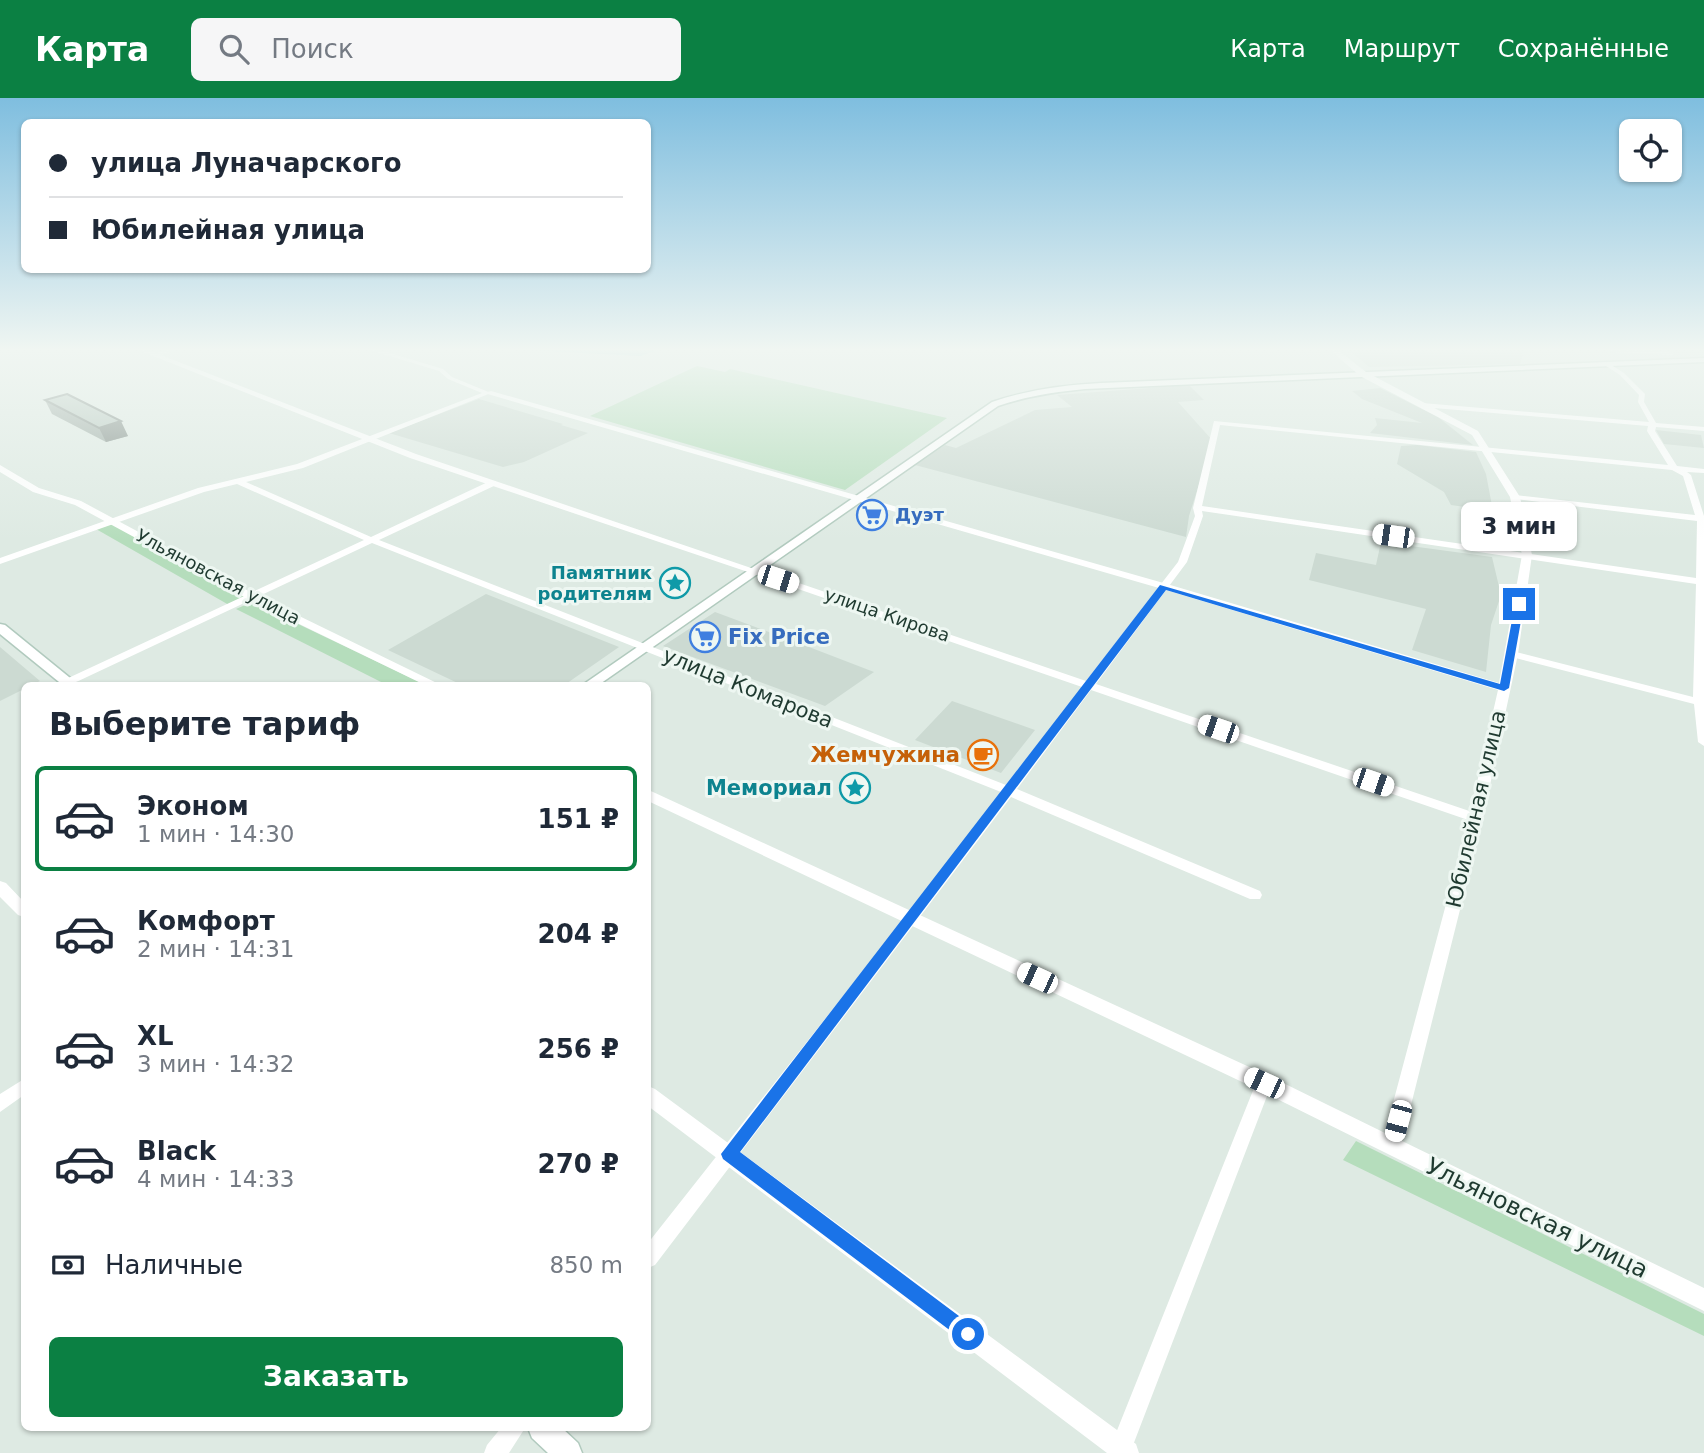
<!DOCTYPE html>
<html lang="ru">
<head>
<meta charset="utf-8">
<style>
  body { margin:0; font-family:"DejaVu Sans",sans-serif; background:#f6f6f7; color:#1f2937; height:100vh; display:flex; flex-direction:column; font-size:26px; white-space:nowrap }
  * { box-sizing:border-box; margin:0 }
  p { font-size:23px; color:#747a83 }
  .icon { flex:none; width:38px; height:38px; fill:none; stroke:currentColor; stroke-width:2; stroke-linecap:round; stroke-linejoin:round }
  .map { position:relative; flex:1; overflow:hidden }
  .details { position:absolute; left:21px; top:584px; width:630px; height:749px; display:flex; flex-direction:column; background:#fff; border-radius:10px; box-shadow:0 2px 5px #0004 }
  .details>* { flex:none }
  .banner { position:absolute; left:21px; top:21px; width:630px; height:154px; border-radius:10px; box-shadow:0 2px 5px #0004; display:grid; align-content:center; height:154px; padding:0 28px; background:#fff }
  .buttons { position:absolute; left:1619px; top:21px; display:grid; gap:14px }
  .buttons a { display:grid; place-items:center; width:63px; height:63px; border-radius:10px; background:#fff; box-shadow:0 2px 5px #0004; font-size:35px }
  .end { position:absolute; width:32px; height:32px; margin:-16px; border:9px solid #1a73e8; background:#fff; box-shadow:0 0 0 4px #fff }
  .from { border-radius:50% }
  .bubble { position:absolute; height:49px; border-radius:10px; background:#fff; box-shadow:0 2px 5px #0004; font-size:23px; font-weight:700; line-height:49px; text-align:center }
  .car { position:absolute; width:21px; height:42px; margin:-21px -10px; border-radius:9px; box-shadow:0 0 5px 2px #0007; background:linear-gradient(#fff 24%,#345 0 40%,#fff 0 76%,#345 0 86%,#fff 0) }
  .banner b { display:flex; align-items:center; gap:24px; height:66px; font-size:26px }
  .banner b+b { border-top:2px solid #e0e1e3 }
  .banner i { width:18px; height:18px; background:#1f2937 }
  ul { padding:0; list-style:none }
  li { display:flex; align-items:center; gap:21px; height:105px; margin:0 14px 10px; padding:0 14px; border:4px solid transparent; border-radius:10px }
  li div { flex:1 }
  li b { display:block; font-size:26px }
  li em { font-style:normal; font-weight:700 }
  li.active { border-color:#0b8043 }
  li>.icon { width:63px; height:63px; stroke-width:1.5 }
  h2 { padding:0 28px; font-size:32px; line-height:84px }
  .pay { display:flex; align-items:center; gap:18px; height:77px; padding:0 28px; font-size:26px }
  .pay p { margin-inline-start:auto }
  .button { display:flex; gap:14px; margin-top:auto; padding:14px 28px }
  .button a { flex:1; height:80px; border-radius:10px; background:#0b8043; color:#fff; font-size:28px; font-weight:700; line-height:80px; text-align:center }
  header { display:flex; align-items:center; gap:42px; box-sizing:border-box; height:98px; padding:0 35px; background:#0b8043; color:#fff }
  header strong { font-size:33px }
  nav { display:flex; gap:38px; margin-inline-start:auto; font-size:24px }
  .search { width:490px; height:63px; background:#f6f6f7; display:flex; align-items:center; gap:18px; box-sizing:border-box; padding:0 24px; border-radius:10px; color:#747a83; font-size:26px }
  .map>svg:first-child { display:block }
</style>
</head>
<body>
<header>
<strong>Карта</strong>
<div class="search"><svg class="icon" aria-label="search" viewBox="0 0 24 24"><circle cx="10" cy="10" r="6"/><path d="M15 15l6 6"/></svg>Поиск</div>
<nav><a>Карта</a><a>Маршрут</a><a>Сохранённые</a></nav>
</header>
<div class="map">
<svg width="1704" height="1355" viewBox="0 0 1704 1355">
  <rect width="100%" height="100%" fill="#deeae3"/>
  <!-- built -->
  <path fill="#ccdad2" d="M1349 252H1521L1524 253 1520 266 1369 269Z
    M1189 287 1204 302 1178 304 1213 343 1189 418 1186 439 915 367 945 347 956 350 1035 312 1072 309 1057 297Z
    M1380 290 1438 319 1473 347 1370 335 1377 327 1375 320 1422 325 1362 301 1352 293Z
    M479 301 563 326 561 327 588 335 524 364 503 369 389 335Z
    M1656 332 1701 337 1704 350 1664 346Z
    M1417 347 1476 354 1486 376 1493 413 1451 407 1444 394 1397 366 1401 348Z
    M1381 444 1492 459 1501 497 1491 527 1486 574 1412 552 1426 511 1309 482 1316 455 1376 467Z
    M486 496 619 549 563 588H464L388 552Z
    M715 514 796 544 874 574 825 608 663 548Z
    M0 549 40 583 0 603Z
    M952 603 1035 632 1001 675 915 642Z"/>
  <!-- green -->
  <path fill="#b5ddbc" d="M697 268 725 274 730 271 947 320 845 392 590 318Z
    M112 426 246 499 229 507 96 431Z
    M252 504 428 588H389L236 511Z
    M1356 1043 1704 1216V1238L1343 1062Z"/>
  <!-- water -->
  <path fill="#83ced2" d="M525 252H654V253L641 258Z"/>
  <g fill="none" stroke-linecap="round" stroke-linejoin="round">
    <!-- secondary casing -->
    <g stroke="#b1cabe" stroke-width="3">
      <path id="secondary" d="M1704 260V264L1085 291C1055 294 1027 298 998 308L597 588H581L992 304C1027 292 1063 287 1101 285Z
        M0 526 5 527 80 588H64L0 536Z
        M528 1330H562L578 1345 582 1355H548L532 1340Z"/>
    </g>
    <!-- minor -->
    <path fill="#fff" fill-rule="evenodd" d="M165 252H175L155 259 152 257Z
      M370 252H380L443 271 452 279 491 295 303 370 246 384 371 439 490 383H496V387L379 442 1006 687 1082 589 749 474V470H755L1086 583 1178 464 1195 418 1193 410 1214 323 1668 367 1647 333 1648 328 1422 309 1418 307 1422 305 1649 324 1638 304 1639 297 1620 277 1603 266 1608 265 1624 275 1645 296 1644 304 1656 325 1704 329V333L1656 329 1655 333 1677 368 1704 371V375L1687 374 1691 377 1704 418V648L1698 644 1694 606 1508 558 1507 556 1512 553 1693 599 1696 486 1202 413 1203 418 1187 464 1096 586 1481 717 1482 720 1481 723H1471L1091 592 1017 691 1260 793 1262 797 1260 801H1250L1011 699 655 1167 648 1170V1145L907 817 1001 694 372 445 72 586H64L63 584 64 582 364 442 237 386 204 394 0 466V460L198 390 297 366 482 295 448 281 439 273ZM1220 327 1672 372 1683 378 1695 417 1515 397 1511 399 1515 401 1697 423 1696 480 1202 408Z
      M1608 252H1650L1675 255 1672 257 1611 254Z
      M1264 978 1270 980 1272 985 1130 1355H1108L1258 980Z
      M24 981V997L0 1014V996Z
      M501 1330H525L509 1355H484L487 1347Z"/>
    <!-- tertiary -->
    <path fill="#fff" fill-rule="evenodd" d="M138 252H148L416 356 757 472 756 474H748L410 360Z
      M1330 252H1338L1366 274 1478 333 1520 399 1532 457 1518 556 1483 720 1402 1043 1704 1190V1213L1257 991 648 703V692L653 694 1271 979 1385 1035 1469 720 1498 592 1159 490 484 295 491 293 1167 486 1499 585 1522 457 1510 399 1472 337 1360 278Z
      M0 367 39 390 81 403 256 497 443 588H427L248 501 75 407 33 394 0 374Z
      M0 783 6 785 24 804V819L18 817 0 799Z
      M648 988 655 991 1136 1346 1139 1355H1107L648 1008Z"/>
    <!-- secondary -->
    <use href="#secondary" fill="#fff" fill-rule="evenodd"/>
  </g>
  <!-- wall -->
  <path fill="#9aa9a2" d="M45 302 128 338 106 344 52 316Z"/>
  <!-- shaded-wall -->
  <path fill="#7d8a84" d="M121 323 128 338 106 344 99 330Z"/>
  <!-- building -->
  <path fill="#b3c5bc" stroke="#7d8a84" stroke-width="2" d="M67 296 121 323 99 330 45 302Z"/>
  <!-- sky -->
  <linearGradient id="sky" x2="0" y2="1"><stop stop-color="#7fbedf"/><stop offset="0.57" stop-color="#f0f6f2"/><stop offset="1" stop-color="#f0f6f2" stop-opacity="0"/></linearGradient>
  <rect width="1704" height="442" fill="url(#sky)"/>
  <!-- route -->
  <path fill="#1a73e8" d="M1160 487 1500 586 1515 506 1519 504 1524 506 1509 590 1504 593 1166 492 740 1054 975 1230 978 1236 975 1243 968 1246 723 1061 721 1056Z"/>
  <!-- icons -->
  <defs>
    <g id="supermarket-ring" transform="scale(1.575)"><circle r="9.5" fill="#eef7f2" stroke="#3f7fe0" stroke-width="1.5"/><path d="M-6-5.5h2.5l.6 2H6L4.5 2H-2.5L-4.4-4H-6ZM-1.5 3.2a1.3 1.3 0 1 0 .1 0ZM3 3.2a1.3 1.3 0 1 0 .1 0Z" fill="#3f7fe0"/></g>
    <g id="sight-ring" transform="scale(1.575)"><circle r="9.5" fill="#eef7f2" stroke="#0f9aa8" stroke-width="1.5"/><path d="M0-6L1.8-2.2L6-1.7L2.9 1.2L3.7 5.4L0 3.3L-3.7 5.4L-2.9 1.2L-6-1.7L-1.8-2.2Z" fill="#0f9aa8"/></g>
    <g id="cafe-ring" transform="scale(1.575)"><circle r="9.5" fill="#eef7f2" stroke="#e8710a" stroke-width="1.5"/><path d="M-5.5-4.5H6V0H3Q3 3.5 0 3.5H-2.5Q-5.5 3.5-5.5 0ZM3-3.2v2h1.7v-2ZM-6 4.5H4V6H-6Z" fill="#e8710a"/></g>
  </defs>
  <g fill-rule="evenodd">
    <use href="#supermarket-ring" x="872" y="417"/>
    <use href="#sight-ring" x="675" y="485"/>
    <use href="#supermarket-ring" x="705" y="539"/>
    <use href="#cafe-ring" x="983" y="657"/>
    <use href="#sight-ring" x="855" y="690"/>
  </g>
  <g text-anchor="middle" stroke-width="6" stroke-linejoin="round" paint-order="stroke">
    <!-- far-shop labels -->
    <g font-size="18" font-weight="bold" fill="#366cbe" stroke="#eef7f2" text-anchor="start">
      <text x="895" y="423">Дуэт</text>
    </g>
    <!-- far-culture labels -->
    <g font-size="18" font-weight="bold" fill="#0d838f" stroke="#eef7f2" text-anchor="end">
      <text x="652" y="481">Памятник<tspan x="652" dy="21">родителям</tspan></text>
    </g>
    <!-- far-street labels -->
    <g font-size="18" fill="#1f3a30" stroke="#eef7f2">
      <text transform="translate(218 479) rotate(28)" y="6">Ульяновская улица</text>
      <text transform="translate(887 517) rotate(19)" y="6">улица Кирова</text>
    </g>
    <!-- shop labels -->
    <g font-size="21" font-weight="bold" fill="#366cbe" stroke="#eef7f2" text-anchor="start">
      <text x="728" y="546">Fix Price</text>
    </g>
    <!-- street labels -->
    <g font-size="21" fill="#1f3a30" stroke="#eef7f2">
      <text transform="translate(748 590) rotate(22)" y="7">улица Комарова</text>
      <text transform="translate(1476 711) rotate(-77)" y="7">Юбилейная улица</text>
    </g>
    <!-- food labels -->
    <g font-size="21" font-weight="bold" fill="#c56008" stroke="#eef7f2" text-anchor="end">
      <text x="960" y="664">Жемчужина</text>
    </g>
    <!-- culture labels -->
    <g font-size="21" font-weight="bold" fill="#0d838f" stroke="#eef7f2" text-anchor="end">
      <text x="832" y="697">Мемориал</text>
    </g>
    <!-- near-street labels -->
    <g font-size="24" fill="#1f3a30" stroke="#eef7f2">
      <text transform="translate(1537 1120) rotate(26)" y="8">Ульяновская улица</text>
    </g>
  </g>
</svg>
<div class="buttons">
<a><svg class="icon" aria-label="locate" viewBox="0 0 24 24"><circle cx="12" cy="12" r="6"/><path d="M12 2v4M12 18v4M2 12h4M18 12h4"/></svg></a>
</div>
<i class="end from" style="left:968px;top:1236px"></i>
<i class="end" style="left:1519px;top:506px"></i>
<div class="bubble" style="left:1461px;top:404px;width:116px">3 мин</div>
<i class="car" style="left:1393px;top:438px;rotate:278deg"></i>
<i class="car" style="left:778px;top:481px;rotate:108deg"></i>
<i class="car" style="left:1218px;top:631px;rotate:289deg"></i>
<i class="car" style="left:1373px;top:684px;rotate:109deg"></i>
<i class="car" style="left:1037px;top:880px;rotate:295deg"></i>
<i class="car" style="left:1264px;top:985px;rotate:295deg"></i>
<i class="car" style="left:1398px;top:1023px;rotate:195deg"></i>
<div class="banner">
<b><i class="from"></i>улица Луначарского</b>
<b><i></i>Юбилейная улица</b>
</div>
<section class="details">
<h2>Выберите тариф</h2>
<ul>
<li class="active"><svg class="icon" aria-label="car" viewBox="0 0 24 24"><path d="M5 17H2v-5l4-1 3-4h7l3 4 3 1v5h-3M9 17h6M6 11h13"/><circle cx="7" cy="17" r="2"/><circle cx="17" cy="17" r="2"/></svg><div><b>Эконом</b><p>1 мин · 14:30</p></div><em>151 ₽</em></li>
<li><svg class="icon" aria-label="car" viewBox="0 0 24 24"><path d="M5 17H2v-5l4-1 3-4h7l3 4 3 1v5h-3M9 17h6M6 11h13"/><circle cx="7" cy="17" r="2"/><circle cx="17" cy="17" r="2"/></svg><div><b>Комфорт</b><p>2 мин · 14:31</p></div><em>204 ₽</em></li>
<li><svg class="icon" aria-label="car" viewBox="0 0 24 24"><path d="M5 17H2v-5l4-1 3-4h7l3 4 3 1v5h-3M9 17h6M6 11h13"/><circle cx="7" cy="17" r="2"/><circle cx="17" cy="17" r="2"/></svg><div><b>XL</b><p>3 мин · 14:32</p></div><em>256 ₽</em></li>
<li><svg class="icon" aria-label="car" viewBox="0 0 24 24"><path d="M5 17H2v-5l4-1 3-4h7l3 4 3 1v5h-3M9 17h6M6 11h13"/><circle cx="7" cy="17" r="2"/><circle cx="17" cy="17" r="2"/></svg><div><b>Black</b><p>4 мин · 14:33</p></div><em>270 ₽</em></li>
</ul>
<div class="pay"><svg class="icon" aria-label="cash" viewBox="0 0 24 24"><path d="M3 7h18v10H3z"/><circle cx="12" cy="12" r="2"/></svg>Наличные<p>850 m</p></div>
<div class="button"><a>Заказать</a></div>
</section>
</div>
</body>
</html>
